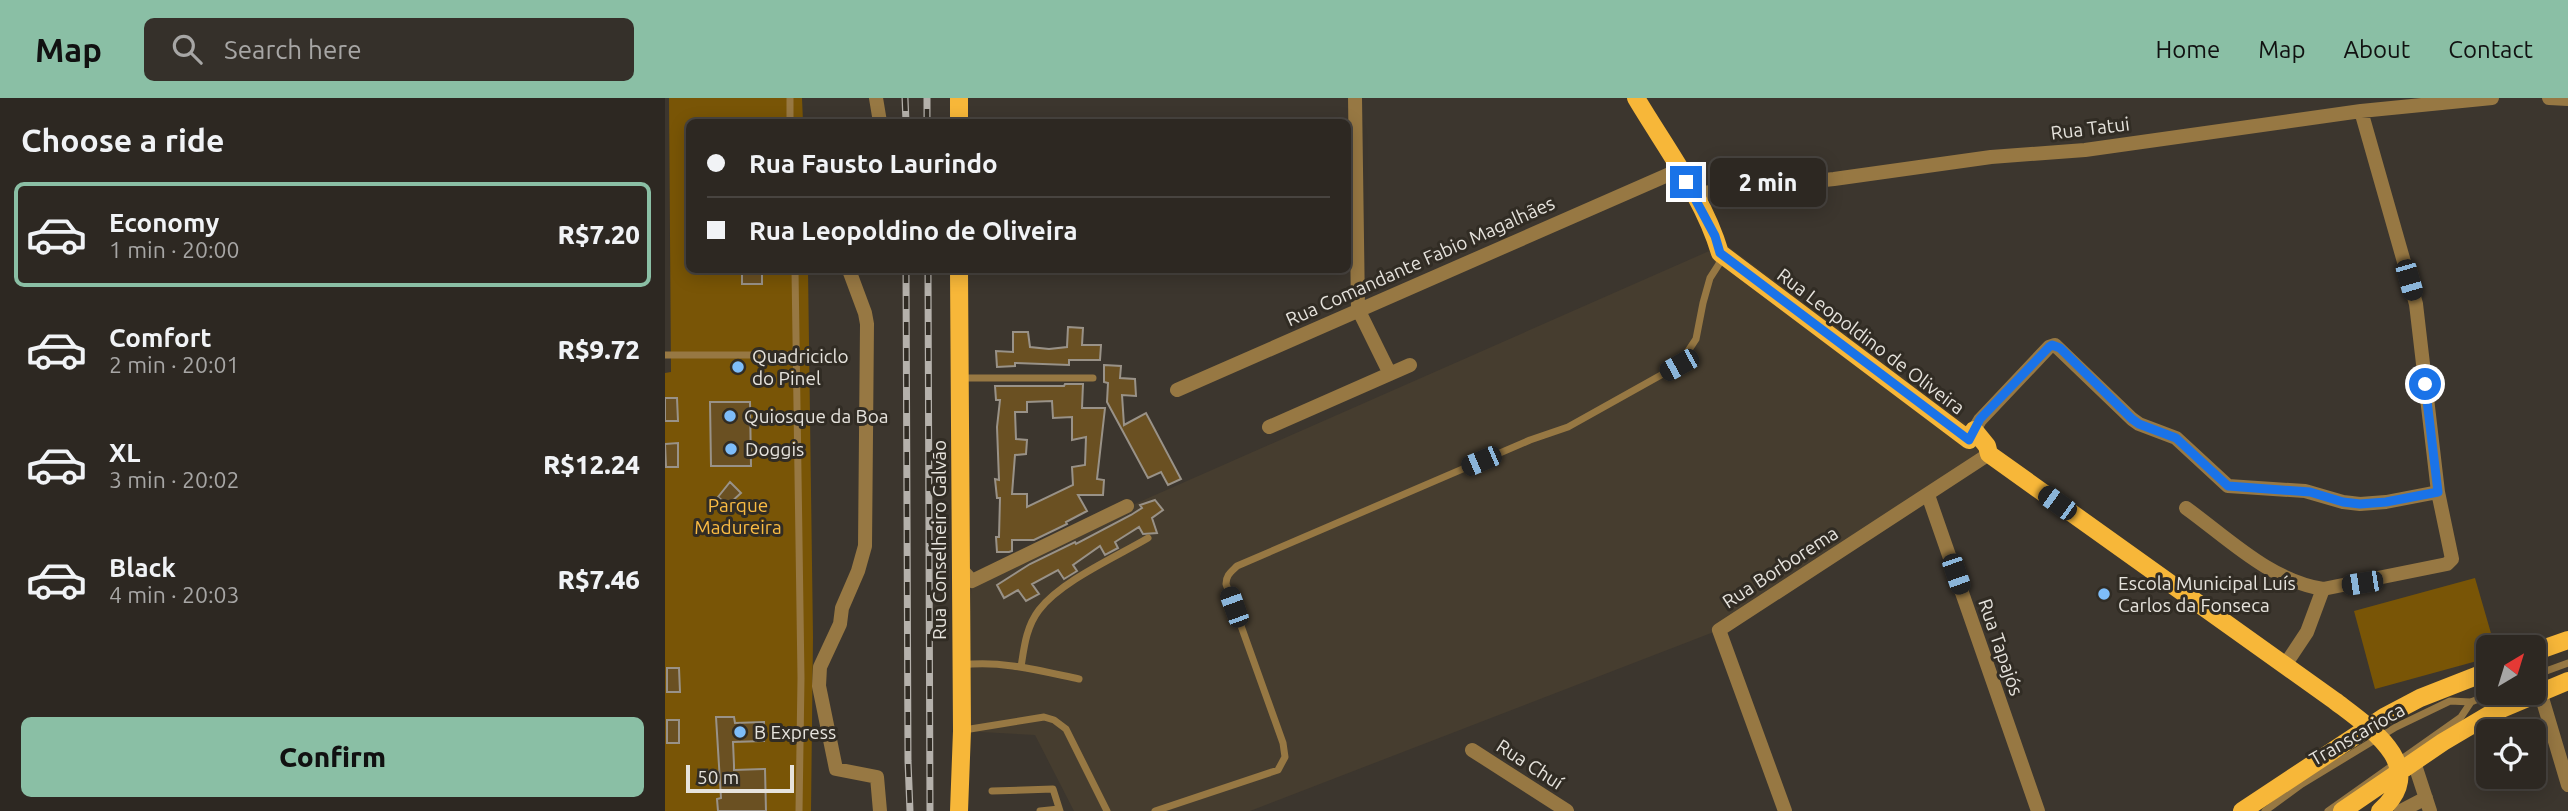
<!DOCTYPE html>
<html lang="en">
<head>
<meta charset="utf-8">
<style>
  body { margin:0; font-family:Ubuntu,sans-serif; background:#35302a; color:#f1f3f6; height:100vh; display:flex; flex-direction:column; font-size:26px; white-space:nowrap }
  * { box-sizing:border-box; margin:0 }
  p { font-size:23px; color:#a7a6a5 }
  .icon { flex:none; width:38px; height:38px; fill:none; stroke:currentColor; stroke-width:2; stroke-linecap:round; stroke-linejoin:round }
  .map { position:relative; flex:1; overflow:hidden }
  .details { display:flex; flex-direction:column; background:#2d2822; width:665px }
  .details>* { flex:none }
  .hud { position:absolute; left:21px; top:21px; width:665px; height:154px; border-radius:10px; box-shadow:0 4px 18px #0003,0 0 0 2px #484440; display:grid; align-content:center; height:154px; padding:0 21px; background:#2d2822 }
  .needle { width:46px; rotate:38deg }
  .controls { position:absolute; left:1811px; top:537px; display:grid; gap:14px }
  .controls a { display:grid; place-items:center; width:70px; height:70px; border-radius:10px; background:#2d2822; box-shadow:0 4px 18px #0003,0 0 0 2px #484440; font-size:35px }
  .scale { position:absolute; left:21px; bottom:18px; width:108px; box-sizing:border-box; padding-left:7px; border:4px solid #e6e3dd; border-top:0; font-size:19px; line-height:24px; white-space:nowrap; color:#e6e3dd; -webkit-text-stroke:5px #312c24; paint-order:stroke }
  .end { position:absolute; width:32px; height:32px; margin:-16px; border:9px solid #1a73e8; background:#fff; box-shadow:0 0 0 4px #fff }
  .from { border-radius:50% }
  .bubble { position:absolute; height:49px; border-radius:10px; background:#2d2822; box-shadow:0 4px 18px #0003,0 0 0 2px #484440; font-size:23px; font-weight:800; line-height:49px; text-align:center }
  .car { position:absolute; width:21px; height:42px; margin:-21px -10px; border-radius:9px; box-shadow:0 0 5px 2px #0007; background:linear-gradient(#222 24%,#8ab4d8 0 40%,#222 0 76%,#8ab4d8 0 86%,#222 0) }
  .hud b { display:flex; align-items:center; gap:24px; height:66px; font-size:26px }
  .hud b+b { border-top:2px solid #484440 }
  .hud i { width:18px; height:18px; background:#f1f3f6 }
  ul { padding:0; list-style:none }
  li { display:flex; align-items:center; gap:21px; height:105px; margin:0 14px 10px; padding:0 7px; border:4px solid transparent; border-radius:10px }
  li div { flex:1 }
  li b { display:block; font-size:26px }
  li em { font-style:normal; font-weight:800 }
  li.on { border-color:#8abfa5 }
  li>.icon { width:63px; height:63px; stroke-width:1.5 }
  h2 { padding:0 21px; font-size:32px; line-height:84px }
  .action { display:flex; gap:14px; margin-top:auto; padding:14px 21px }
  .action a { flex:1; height:80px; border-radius:10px; background:#8abfa5; color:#111; font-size:28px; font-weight:800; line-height:80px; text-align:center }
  header { display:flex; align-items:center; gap:42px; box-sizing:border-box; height:98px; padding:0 35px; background:#8abfa5; color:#111 }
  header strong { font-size:33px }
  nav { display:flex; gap:38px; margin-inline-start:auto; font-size:24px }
  .search { width:490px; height:63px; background:#35302a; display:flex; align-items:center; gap:18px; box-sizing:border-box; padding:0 24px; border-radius:10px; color:#a7a6a5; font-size:26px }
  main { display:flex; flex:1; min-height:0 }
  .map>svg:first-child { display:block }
</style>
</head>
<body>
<header>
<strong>Map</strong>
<div class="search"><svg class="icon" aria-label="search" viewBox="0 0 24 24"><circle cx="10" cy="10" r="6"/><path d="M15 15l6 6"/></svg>Search here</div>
<nav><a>Home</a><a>Map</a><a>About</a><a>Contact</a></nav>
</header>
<main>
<section class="details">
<h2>Choose a ride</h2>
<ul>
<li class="on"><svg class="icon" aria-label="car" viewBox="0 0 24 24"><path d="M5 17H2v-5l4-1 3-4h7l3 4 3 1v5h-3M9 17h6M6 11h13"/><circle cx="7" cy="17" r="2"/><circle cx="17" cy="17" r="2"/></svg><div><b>Economy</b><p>1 min · 20:00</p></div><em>R$7.20</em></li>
<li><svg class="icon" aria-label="car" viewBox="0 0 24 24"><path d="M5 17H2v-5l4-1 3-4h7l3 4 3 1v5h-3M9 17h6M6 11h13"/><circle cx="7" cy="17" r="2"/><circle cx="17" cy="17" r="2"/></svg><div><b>Comfort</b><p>2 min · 20:01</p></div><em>R$9.72</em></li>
<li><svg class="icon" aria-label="car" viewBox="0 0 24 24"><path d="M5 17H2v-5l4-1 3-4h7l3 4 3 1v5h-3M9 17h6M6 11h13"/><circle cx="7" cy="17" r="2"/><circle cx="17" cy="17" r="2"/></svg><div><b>XL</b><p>3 min · 20:02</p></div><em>R$12.24</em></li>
<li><svg class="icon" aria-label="car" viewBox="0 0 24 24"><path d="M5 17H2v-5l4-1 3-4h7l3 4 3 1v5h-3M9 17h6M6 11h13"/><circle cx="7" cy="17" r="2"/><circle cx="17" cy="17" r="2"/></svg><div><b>Black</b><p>4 min · 20:03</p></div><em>R$7.46</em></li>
</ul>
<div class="action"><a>Confirm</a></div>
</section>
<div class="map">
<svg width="1903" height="713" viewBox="0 0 1903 713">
  <rect width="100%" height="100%" fill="#3c362e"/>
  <!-- built -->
  <path fill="#463d2f" d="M1060 146 1309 332 1324 356 1054 532 585 713H409L370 637 297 633 307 483 438 420Z"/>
  <!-- green -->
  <path fill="#795506" d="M4 0H137L138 24H24V172H143L148 539 146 713H0V275L6 274Z
    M1810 480 1830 549 1824 550 1823 560 1710 591 1689 513Z"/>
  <!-- building -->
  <path fill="#6a5022" stroke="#999288" stroke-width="2" fill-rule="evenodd" d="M77 172H97V186H77Z
    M403 229 418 230 417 247H436L435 262H404V267L350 265V268L332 269 331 253 348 254V234H363L365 249 384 251 402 249Z
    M439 267 456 268 455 280 470 281 471 298 457 297 459 327 481 315 516 381 503 387 496 374 483 380 442 304 443 285 439 284Z
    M400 286H418L417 310H440L432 381 439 382 438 397H413L422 413 401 424 402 426 369 442H347V453L344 454H332L331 439H334L335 400H332L330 381 334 382 332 329 335 302H331L330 288H399ZM387 303 388 320 407 319V342L421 339 420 367 407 369 408 387 362 409V396H347L350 357 361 356 362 342 351 341 350 314H362V304Z
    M0 300H12L13 323H0Z
    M45 304H85L86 368H46Z
    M13 345V369H1L0 346Z
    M65 384 76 395 63 407 53 399Z
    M490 402 498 412 487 420 492 435 478 436 474 429 450 444 453 450 440 457 435 448 408 467 412 473 399 481 393 472 367 486 374 496 361 503 353 492 339 500 332 487 365 466 410 444 411 446 466 417 477 410 475 407Z
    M2 570H14L15 594H2Z
    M51 619H69L70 625 99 624V643L68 644 69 667V672L100 671 101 713H53L52 701 56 700Z
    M2 622H14V645H2Z"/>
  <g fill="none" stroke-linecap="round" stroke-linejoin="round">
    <!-- service -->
    <path stroke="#977843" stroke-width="7" d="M125 0V24
      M130 172 136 580 134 713
      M0 257H133
      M295 280H428
      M297 567C336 562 376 573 414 581
      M356 569C359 550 361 529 374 512 396 483 451 459 483 440
      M1870 577 1903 565
      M299 632 379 619 389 622 401 631 442 713
      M327 693 388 691 395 713
      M375 713 394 711
      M490 713 613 672 620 659 618 645 561 486C561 477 566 474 572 468L865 342 903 329 1014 267 1031 241 1038 205 1045 180 1054 166 1055 156
      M1600 713 1637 686 1731 629 1785 603 1806 604 1828 595
      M1663 713 1796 619 1806 604"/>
    <!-- minor -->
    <path stroke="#977843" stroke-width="14" d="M211 0 215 24
      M690 0 693 211 725 276
      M1884 0 1903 1
      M1028 96 1169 81 1326 59 1420 52 1696 13 1827 0
      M184 172 200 215 202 226 200 448 193 473 177 510 175 526 155 569 154 588 171 671 212 679 215 713
      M512 292 1014 72
      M604 329 745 267
      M1309 332 1315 322 1384 249 1390 247 1467 321 1474 326 1511 340 1563 388 1640 393 1678 404 1695 406 1721 404 1773 394
      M1263 397 1373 713
      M1521 410C1564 441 1604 482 1658 491
      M295 470 307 483 462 408
      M1620 567 1642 534 1658 491 1782 466 1787 461 1773 394 1751 206 1696 13
      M1869 573 1903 687
      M807 652 902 713
      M1749 664 1765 713
      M1120 713 1054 532 1324 356
      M1736 713 1761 700"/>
    <!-- primary -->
    <path stroke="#f7b739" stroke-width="18" d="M971 0C1000 49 1039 100 1055 155L1304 342 1309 332 1322 348 1324 356 1670 603C1704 629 1766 669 1715 713
      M294 24V0
      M1869 554 1903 542
      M294 713 297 633 294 172
      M1577 713 1719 619 1755 600 1824 573
      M1677 713 1778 644 1827 615 1903 583"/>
    <!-- rail casing -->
    <g stroke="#b5b1ab" stroke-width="7">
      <path id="rail" d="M240 0 241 24
        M262 24V0
        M241 172 243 663 245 713
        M263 172 265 713"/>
    </g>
    <!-- rail -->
    <use href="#rail" stroke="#312c24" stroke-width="4.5" stroke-dasharray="13" stroke-linecap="butt"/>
  </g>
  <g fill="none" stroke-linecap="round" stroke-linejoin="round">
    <!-- route -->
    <path stroke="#1a73e8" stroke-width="9" d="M1021 84 1050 138 1055 155 1304 342 1315 321 1384 249 1387 247 1395 250 1467 321 1474 326 1511 340 1563 388 1645 394 1678 404 1695 406 1721 404 1773 394 1760 286"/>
  </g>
  <!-- markers -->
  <g fill="#7ebdf9" stroke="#312c24" stroke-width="2.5">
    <circle cx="73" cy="269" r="7"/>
    <circle cx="65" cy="318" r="7"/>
    <circle cx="66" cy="351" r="7"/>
    <circle cx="1439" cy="496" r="7"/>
    <circle cx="75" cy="634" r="7"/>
  </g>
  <g text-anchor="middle" stroke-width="6" stroke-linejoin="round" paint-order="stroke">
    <!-- street labels -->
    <g font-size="19" fill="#e6e3dd" stroke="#312c24">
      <text transform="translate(1425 30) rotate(-7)" y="7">Rua Tatui</text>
      <text transform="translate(755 163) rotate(-24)" y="7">Rua Comandante Fabio Magalhães</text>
      <text transform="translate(1206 243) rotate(37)" y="7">Rua Leopoldino de Oliveira</text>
      <text transform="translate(274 442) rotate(-90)" y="7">Rua Conselheiro Galvão</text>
      <text transform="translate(1115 469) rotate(-33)" y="7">Rua Borborema</text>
      <text transform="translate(1336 549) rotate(71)" y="7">Rua Tapajós</text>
      <text transform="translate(1692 636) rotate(-30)" y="7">Transcarioca</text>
      <text transform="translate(865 666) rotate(33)" y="7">Rua Chuí</text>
    </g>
    <!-- poi labels -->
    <g font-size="19" fill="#e6e3dd" stroke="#312c24" text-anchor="start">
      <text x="87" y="265">Quadriciclo<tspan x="87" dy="22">do Pinel</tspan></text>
      <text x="79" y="325">Quiosque da Boa</text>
      <text x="80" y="358">Doggis</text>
      <text x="1453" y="492">Escola Municipal Luís<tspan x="1453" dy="22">Carlos da Fonseca</tspan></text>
      <text x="89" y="641">B Express</text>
    </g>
    <!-- park labels -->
    <g font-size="19" fill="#fbbc43" stroke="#312c24">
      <text x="73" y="414">Parque<tspan x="73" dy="22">Madureira</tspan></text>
    </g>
  </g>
</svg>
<div class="controls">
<a><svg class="needle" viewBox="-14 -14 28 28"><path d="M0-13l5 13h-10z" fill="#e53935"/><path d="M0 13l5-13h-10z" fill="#a7a6a5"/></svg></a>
<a><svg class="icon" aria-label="locate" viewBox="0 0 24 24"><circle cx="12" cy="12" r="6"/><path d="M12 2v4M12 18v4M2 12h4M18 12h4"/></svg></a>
</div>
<div class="scale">50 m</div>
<i class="end from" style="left:1760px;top:286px"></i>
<i class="end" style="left:1021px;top:84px"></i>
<div class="bubble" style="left:1045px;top:60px;width:116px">2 min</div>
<i class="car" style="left:1744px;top:182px;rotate:164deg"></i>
<i class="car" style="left:1014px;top:267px;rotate:241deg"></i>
<i class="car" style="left:816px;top:363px;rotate:247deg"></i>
<i class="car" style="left:1392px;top:405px;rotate:306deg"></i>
<i class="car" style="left:1291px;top:476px;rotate:161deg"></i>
<i class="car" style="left:1697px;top:485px;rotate:261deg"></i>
<i class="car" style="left:569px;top:509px;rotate:340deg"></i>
<div class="hud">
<b><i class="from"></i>Rua Fausto Laurindo</b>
<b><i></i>Rua Leopoldino de Oliveira</b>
</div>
</div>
</main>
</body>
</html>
